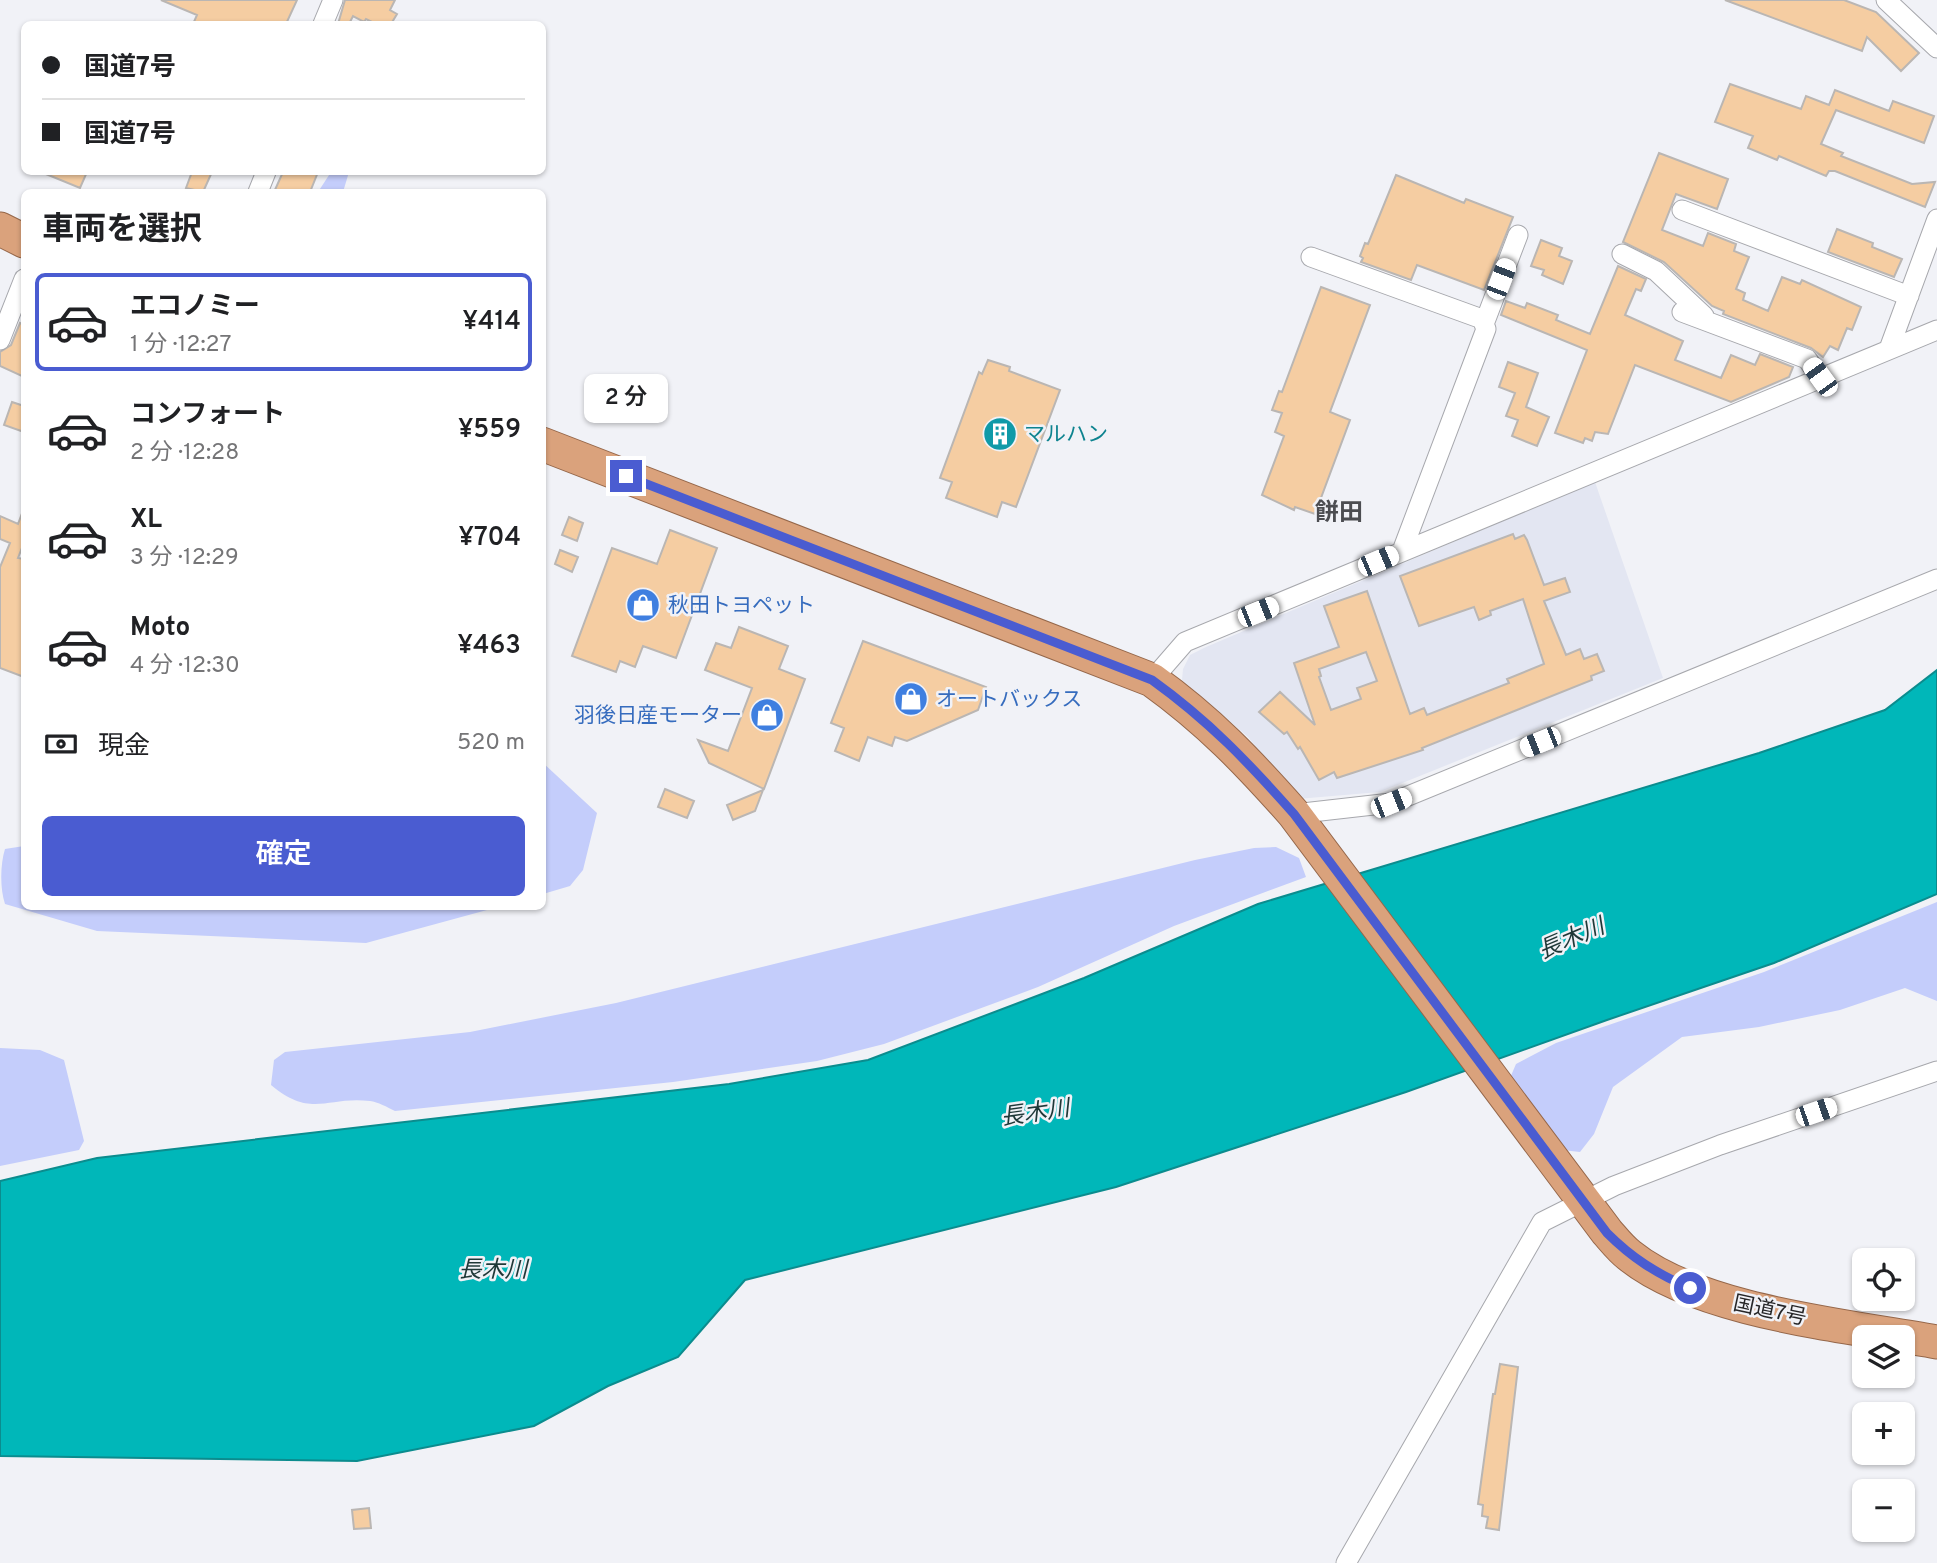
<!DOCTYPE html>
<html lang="ja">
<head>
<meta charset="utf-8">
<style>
  body { margin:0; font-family:Overpass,"Noto Sans JP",sans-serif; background:#f2f2f2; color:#202124; height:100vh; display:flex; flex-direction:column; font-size:26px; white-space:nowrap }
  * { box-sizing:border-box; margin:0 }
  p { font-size:23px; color:#757577 }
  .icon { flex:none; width:38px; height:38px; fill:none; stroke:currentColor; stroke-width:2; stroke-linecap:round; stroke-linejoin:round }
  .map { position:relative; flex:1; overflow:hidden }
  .side { position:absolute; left:21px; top:189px; width:525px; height:721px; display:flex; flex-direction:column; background:#fff; border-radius:10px; box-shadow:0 2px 5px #0004 }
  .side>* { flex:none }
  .guide { position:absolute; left:21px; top:21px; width:525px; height:154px; border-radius:10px; box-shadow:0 2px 5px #0004; display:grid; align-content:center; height:154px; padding:0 21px; background:#fff }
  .fabs { position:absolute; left:1852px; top:1248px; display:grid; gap:14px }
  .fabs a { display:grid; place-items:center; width:63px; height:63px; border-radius:10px; background:#fff; box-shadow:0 2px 5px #0004; font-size:35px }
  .end { position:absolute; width:32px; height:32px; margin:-16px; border:9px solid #4a5cd1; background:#fff; box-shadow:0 0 0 4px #fff }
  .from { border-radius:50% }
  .bubble { position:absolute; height:49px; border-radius:10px; background:#fff; box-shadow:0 2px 5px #0004; font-size:23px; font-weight:600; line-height:49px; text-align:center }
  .car { position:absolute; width:21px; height:42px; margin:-21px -10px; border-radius:9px; box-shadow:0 0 5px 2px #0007; background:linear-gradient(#fff 24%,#345 0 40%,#fff 0 76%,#345 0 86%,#fff 0) }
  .guide b { display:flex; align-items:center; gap:24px; height:66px; font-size:26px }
  .guide b+b { border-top:2px solid #e0e0e0 }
  .guide i { width:18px; height:18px; background:#202124 }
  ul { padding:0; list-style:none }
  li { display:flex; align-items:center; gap:21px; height:98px; margin:0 14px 10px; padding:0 7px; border:4px solid transparent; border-radius:10px }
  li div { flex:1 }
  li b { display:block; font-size:26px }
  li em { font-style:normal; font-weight:600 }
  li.current { border-color:#4a5cd1 }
  li>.icon { width:63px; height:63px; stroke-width:1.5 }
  h2 { padding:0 21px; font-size:32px; line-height:84px }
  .pay { display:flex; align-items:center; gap:18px; height:77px; padding:0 21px; font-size:26px }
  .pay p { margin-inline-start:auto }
  .cta { display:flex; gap:14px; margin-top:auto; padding:14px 21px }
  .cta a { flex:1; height:80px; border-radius:10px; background:#4a5cd1; color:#fff; font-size:28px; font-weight:600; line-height:80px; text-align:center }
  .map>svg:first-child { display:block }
</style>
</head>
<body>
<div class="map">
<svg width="1937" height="1563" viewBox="0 0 1937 1563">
  <rect width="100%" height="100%" fill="#f1f2f7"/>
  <!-- built -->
  <path fill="#e3e6f2" d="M1595 482 1663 678 1380 792 1297 799 1248 737 1182 680 1183 669 1190 655 1206 647Z"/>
  <!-- green -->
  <path fill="#c4cdfb" d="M331 172H349L343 192H318Z
    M542 762 597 813 583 870 570 886 543 894Z
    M24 846V906L498 907 366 943 97 931 5 904C0 889 0 865 5 849Z
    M1276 847 1299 858 1306 877 1174 926 1038 987 884 1044 817 1061 673 1082 395 1111C387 1107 378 1102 370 1101 326 1096 312 1119 271 1085L274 1060 285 1052 470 1032 616 1003 1195 860 1254 848Z
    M1937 902V1001L1905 988 1840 1010 1759 1027 1682 1037 1613 1087 1594 1134 1580 1152 1562 1150 1510 1078 1516 1064 1556 1043 1764 972Z
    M0 1048 40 1050 64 1060 84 1141 79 1150 0 1166Z"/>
  <!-- water -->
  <path fill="#00b7b9" stroke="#0b8c8e" stroke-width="2" d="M1937 670V894L1774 963 1607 1020 1406 1092 1116 1187 745 1280 678 1357 608 1386 534 1426 357 1461 0 1456V1181L97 1158 729 1084 868 1060 1084 978 1258 904 1759 753 1885 710Z"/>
  <!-- building -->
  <path fill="#f5cda2" stroke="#bab6b3" stroke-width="2" fill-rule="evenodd" d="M161 0H297L286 24H193L197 15Z
    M345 0H395L390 10 397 14 391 24H376L366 19 364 22 353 16 349 24H338Z
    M1725 0H1844L1876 12 1919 53 1901 71 1867 37 1862 51Z
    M1730 84 1801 109 1806 96 1829 105 1835 90 1889 111 1893 101 1934 116 1924 143 1836 110 1821 144 1843 153 1841 156 1912 184 1935 182 1925 207 1835 171H1829L1826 176 1779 156 1777 160 1748 148 1753 136 1715 122Z
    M1659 153 1728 179 1717 209 1676 194 1662 230 1703 246 1708 233 1736 244 1734 251 1749 257 1736 289 1745 293 1743 300 1768 311 1782 277 1800 284 1802 280 1861 307 1852 330 1847 328 1838 350 1830 346 1823 357 1811 348 1723 314 1724 311 1712 306 1664 262 1623 242Z
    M41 172H87L80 188Z
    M192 172H212L203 192 186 188Z
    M283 172H318L310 192H274Z
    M1396 175 1464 203 1466 199 1513 217 1484 290 1417 265 1411 280 1361 262 1363 258 1360 256 1365 243 1368 244Z
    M1837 229 1873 243 1872 247 1902 259 1894 277 1828 252Z
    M1541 240 1562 248 1559 256 1572 261 1563 284 1542 275 1544 270 1531 266Z
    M1618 266 1646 279 1641 291 1636 289 1625 315 1683 341 1675 360 1721 378 1731 355 1755 365 1760 354 1793 367 1789 377 1731 402 1635 365 1608 434 1595 432 1592 441 1585 438 1583 443 1555 433 1587 350 1501 315 1506 301 1525 308 1527 303 1558 315 1556 320 1590 334Z
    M1321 287 1370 305 1330 412 1350 420 1315 514 1295 507 1294 510 1262 495 1284 436 1275 432 1282 413 1272 410 1279 391 1282 392Z
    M20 323 24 325V377L0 366V352L11 345Z
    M988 360 1010 367 1009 371 1060 390 1016 507 1002 502 997 517 946 498 952 482 940 478 979 372 982 374Z
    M1508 362 1538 373 1526 407 1549 417 1537 446 1512 436 1518 420 1506 416 1515 393 1499 387Z
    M12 402 24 406V432L4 425Z
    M24 508V549L22 548 18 558 24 559V677L0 668V567L10 543 0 539V516L18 524Z
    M569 517 583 523 577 541 562 535Z
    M670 530 717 548 676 658 643 646 635 667 620 661 616 672 572 656 612 548 657 564Z
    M1513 534 1515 539 1524 535 1527 540 1544 585 1565 578 1570 592 1544 601 1566 655 1580 649 1584 659 1597 654 1604 671 1591 676 1592 680 1422 748 1423 750 1337 778 1334 772 1319 780 1300 747 1298 749 1287 732 1284 734 1259 712 1280 692 1315 725 1294 663 1339 647 1324 606 1367 591 1410 714 1424 708 1427 715 1509 683 1507 679 1544 664 1523 599 1490 611 1491 615 1479 620 1474 607 1419 626 1400 576ZM1366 652 1377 681 1357 688 1361 699 1331 710 1319 677 1321 676 1319 669Z
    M560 550 578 557 572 572 555 564Z
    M739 627 788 646 779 669 805 679 764 789 709 763 698 740 728 751 752 688 705 670 716 643 731 648Z
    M863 641 986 687 978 710 907 741 895 737 892 746 868 737 859 761 835 751 844 728 831 723Z
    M665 789 694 801 687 818 658 807Z
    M763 790 755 811 733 820 727 805Z
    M1500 1364 1518 1367 1499 1530 1486 1528 1488 1517 1482 1516 1483 1505 1478 1504 1493 1394H1495Z
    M369 1508 371 1528 354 1529 352 1510Z"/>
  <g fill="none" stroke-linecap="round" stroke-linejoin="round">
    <!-- minor casing -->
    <g stroke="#a7a8ad" stroke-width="21">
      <path id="minor" d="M1886 0 1937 48
        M323 24 333 0
        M258 192 266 172
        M1682 210 1909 296
        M1622 254 1656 271 1704 316
        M1311 257 1482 319 1486 329 1402 551
        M1682 312 1807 359 1820 377
        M1484 324 1518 235
        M0 340 24 279
        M1889 349 1937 219
        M1152 680 1185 642 1937 330
        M1294 814 1391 803 1937 579
        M1346 1563 1542 1222 1614 1186 1720 1145 1937 1071"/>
    </g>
    <!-- trunk casing -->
    <g stroke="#95674a" stroke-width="35">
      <path id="trunk" d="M0 229 24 241
        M542 444 1152 680C1209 721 1248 762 1294 814L1607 1232C1614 1240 1621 1249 1629 1255 1699 1312 1849 1326 1937 1342"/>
    </g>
    <!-- minor -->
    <use href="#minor" stroke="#fff" stroke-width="19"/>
    <!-- trunk -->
    <use href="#trunk" stroke="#daa27c" stroke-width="33"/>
  </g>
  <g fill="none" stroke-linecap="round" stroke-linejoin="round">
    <!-- route -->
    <path stroke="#4a5cd1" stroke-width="9" d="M626 476 1152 680C1209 721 1248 762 1294 814L1607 1233C1632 1258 1657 1274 1690 1288"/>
  </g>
  <!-- icons -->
  <defs>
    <g id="building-disc" transform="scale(1.75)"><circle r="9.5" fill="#0f9aa8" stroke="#f1f2f7"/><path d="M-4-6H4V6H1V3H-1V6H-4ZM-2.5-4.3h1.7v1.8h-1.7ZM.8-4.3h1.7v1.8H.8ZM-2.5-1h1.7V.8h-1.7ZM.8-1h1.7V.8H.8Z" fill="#fff"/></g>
    <g id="shop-disc" transform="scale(1.75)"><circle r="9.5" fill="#3f7fe0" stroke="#f1f2f7"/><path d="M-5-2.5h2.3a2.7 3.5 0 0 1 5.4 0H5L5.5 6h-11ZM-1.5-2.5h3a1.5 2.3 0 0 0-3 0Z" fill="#fff"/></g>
  </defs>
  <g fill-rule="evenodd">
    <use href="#building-disc" x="1000" y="434"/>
    <use href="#shop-disc" x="643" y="605"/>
    <use href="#shop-disc" x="911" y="699"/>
    <use href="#shop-disc" x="767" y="715"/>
  </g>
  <g text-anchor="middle" stroke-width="5" stroke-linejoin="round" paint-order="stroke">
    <!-- culture labels -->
    <g font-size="21" fill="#0d838f" stroke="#f1f2f7" text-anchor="start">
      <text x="1024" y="441">マルハン</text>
    </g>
    <!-- shop labels -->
    <g font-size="21" fill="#366cbe" stroke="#f1f2f7" text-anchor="start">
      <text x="668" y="612">秋田トヨペット</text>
      <text x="936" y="706">オートバックス</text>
      <text x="742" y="722" text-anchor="end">羽後日産モーター</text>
    </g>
    <!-- street labels -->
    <g font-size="21" fill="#262628" stroke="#f1f2f7">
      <text transform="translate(1770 1310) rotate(12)" y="7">国道7号</text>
    </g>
    <!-- water labels -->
    <g font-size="23" font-style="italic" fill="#1f3838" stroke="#f1f2f7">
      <text transform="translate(1571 938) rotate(-23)" y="8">長木川</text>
      <text transform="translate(1035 1112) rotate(-8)" y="8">長木川</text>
      <text x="493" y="1277">長木川</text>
    </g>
    <!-- quarter labels -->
    <g font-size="24" font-weight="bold" fill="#4c4d51" stroke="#f1f2f7">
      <text x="1339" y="520">餅田</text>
    </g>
  </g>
</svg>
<div class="fabs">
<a><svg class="icon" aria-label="locate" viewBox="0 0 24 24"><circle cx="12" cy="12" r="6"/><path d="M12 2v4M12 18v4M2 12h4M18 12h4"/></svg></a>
<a><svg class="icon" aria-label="layers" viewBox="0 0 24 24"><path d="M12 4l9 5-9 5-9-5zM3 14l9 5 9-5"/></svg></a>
<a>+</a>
<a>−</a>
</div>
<i class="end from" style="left:1690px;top:1288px"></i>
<i class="end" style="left:626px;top:476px"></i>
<div class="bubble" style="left:584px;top:374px;width:84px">2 分</div>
<i class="car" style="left:1501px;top:279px;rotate:21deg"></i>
<i class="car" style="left:1820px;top:377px;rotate:324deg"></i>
<i class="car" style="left:1378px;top:561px;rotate:67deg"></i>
<i class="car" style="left:1258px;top:612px;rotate:68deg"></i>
<i class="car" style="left:1540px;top:742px;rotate:248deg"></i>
<i class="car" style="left:1391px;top:803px;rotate:68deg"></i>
<i class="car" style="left:1816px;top:1112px;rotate:71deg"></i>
<div class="guide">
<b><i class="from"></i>国道7号</b>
<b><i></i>国道7号</b>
</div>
<section class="side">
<h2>車両を選択</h2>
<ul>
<li class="current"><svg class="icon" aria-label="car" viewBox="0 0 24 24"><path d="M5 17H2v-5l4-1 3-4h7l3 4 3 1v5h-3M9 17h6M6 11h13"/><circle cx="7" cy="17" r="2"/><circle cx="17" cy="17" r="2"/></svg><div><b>エコノミー</b><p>1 分 · 12:27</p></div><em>¥414</em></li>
<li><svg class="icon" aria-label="car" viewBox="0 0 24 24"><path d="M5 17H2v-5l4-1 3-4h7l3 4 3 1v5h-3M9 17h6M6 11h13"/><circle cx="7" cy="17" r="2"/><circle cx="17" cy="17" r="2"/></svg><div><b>コンフォート</b><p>2 分 · 12:28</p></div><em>¥559</em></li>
<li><svg class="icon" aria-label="car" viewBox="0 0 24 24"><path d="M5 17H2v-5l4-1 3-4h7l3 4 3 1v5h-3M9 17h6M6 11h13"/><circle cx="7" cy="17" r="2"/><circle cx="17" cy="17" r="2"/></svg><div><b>XL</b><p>3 分 · 12:29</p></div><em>¥704</em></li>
<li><svg class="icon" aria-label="car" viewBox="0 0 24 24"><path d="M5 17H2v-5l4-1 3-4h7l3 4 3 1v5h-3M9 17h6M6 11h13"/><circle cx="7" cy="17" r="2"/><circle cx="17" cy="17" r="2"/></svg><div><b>Moto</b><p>4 分 · 12:30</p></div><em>¥463</em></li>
</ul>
<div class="pay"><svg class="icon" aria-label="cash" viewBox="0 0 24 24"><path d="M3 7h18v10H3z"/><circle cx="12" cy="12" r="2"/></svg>現金<p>520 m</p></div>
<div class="cta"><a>確定</a></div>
</section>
</div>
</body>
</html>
